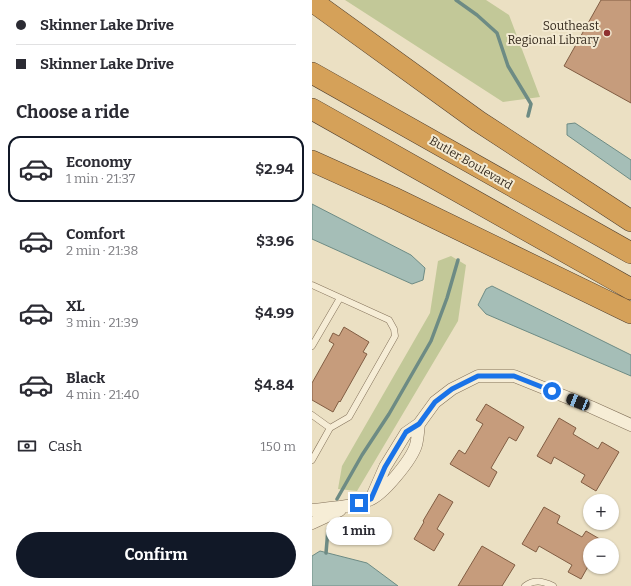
<!DOCTYPE html>
<html lang="en">
<head>
<meta charset="utf-8">
<style>
  body { margin:0; font-family:Bitter,serif; background:#f2f2f3; color:#2b2b33; height:100vh; display:flex; flex-direction:column; font-size:15px; white-space:nowrap }
  * { box-sizing:border-box; margin:0 }
  p { font-size:13px; color:#7c7c81 }
  .icon { flex:none; width:22px; height:22px; fill:none; stroke:currentColor; stroke-width:2; stroke-linecap:round; stroke-linejoin:round }
  .map { position:relative; flex:1; overflow:hidden }
  .drawer { display:flex; flex-direction:column; background:#fff; width:312px }
  .drawer>* { flex:none }
  .banner { display:grid; align-content:center; height:88px; padding:0 16px; background:#fff }
  .buttons { position:absolute; left:271px; top:494px; display:grid; gap:8px }
  .buttons a { display:grid; place-items:center; width:36px; height:36px; border-radius:50%; background:#fff; box-shadow:0 1px 3px #0004; font-size:20px }
  .end { position:absolute; width:18px; height:18px; margin:-9px; border:5px solid #1a73e8; background:#fff; box-shadow:0 0 0 2px #fff }
  .from { border-radius:50% }
  .bubble { position:absolute; height:28px; border-radius:14px; background:#fff; box-shadow:0 1px 3px #0004; font-size:13px; font-weight:700; line-height:28px; text-align:center }
  .car { position:absolute; width:12px; height:24px; margin:-12px -6px; border-radius:5px; box-shadow:0 0 3px 1px #0007; background:linear-gradient(#222 24%,#8ab4d8 0 40%,#222 0 76%,#8ab4d8 0 86%,#222 0) }
  .banner b { display:flex; align-items:center; gap:14px; height:38px; font-size:15px }
  .banner b+b { border-top:1px solid #e1e1e2 }
  .banner i { width:10px; height:10px; background:#2b2b33 }
  ul { padding:0; list-style:none }
  li { display:flex; align-items:center; gap:12px; height:66px; margin:0 8px 6px; padding:0 8px; border:2px solid transparent; border-radius:12px }
  li div { flex:1 }
  li b { display:block; font-size:15px }
  li em { font-style:normal; font-weight:700 }
  li.selected { border-color:#111827 }
  li>.icon { width:36px; height:36px; stroke-width:1.5 }
  h2 { padding:0 16px; font-size:18px; line-height:48px }
  .pay { display:flex; align-items:center; gap:10px; height:44px; padding:0 16px; font-size:15px }
  .pay p { margin-inline-start:auto }
  .cta { display:flex; gap:8px; margin-top:auto; padding:8px 16px }
  .cta a { flex:1; height:46px; border-radius:24px; background:#111827; color:#fff; font-size:16px; font-weight:700; line-height:46px; text-align:center }
  main { display:flex; flex:1; min-height:0 }
  .map>svg:first-child { display:block }
</style>
</head>
<body>
<main>
<section class="drawer">
<div class="banner">
<b><i class="from"></i>Skinner Lake Drive</b>
<b><i></i>Skinner Lake Drive</b>
</div>
<h2>Choose a ride</h2>
<ul>
<li class="selected"><svg class="icon" aria-label="car" viewBox="0 0 24 24"><path d="M5 17H2v-5l4-1 3-4h7l3 4 3 1v5h-3M9 17h6M6 11h13"/><circle cx="7" cy="17" r="2"/><circle cx="17" cy="17" r="2"/></svg><div><b>Economy</b><p>1 min · 21:37</p></div><em>$2.94</em></li>
<li><svg class="icon" aria-label="car" viewBox="0 0 24 24"><path d="M5 17H2v-5l4-1 3-4h7l3 4 3 1v5h-3M9 17h6M6 11h13"/><circle cx="7" cy="17" r="2"/><circle cx="17" cy="17" r="2"/></svg><div><b>Comfort</b><p>2 min · 21:38</p></div><em>$3.96</em></li>
<li><svg class="icon" aria-label="car" viewBox="0 0 24 24"><path d="M5 17H2v-5l4-1 3-4h7l3 4 3 1v5h-3M9 17h6M6 11h13"/><circle cx="7" cy="17" r="2"/><circle cx="17" cy="17" r="2"/></svg><div><b>XL</b><p>3 min · 21:39</p></div><em>$4.99</em></li>
<li><svg class="icon" aria-label="car" viewBox="0 0 24 24"><path d="M5 17H2v-5l4-1 3-4h7l3 4 3 1v5h-3M9 17h6M6 11h13"/><circle cx="7" cy="17" r="2"/><circle cx="17" cy="17" r="2"/></svg><div><b>Black</b><p>4 min · 21:40</p></div><em>$4.84</em></li>
</ul>
<div class="pay"><svg class="icon" aria-label="cash" viewBox="0 0 24 24"><path d="M3 7h18v10H3z"/><circle cx="12" cy="12" r="2"/></svg>Cash<p>150 m</p></div>
<div class="cta"><a>Confirm</a></div>
</section>
<div class="map">
<svg width="319" height="586" viewBox="0 0 319 586">
  <rect width="100%" height="100%" fill="#ebe0c3"/>
  <!-- green -->
  <path fill="#c2c898" d="M33 0H174L197 15 228 97 191 102Z
    M139 256 154 265 146 321 45 491 26 489 30 466 118 313 126 261Z"/>
  <!-- water -->
  <path fill="#a5beb7" stroke="#6d8b84" d="M263 123 319 160V180L255 135V124Z
    M0 204 99 255 113 268 111 280 100 284 0 239Z
    M180 286 319 355V376L174 314 166 305 174 289Z
    M8 551 55 563 86 586H0V556Z"/>
  <g fill="none" stroke-linecap="round" stroke-linejoin="round">
    <!-- stream -->
    <path stroke="#6d8b84" stroke-width="3.5" d="M144 0 165 15 185 33 196 66 219 104 216 116
      M25 499 50 455 77 414 119 341 135 298 146 260
      M14 553 16 529"/>
  </g>
  <!-- building -->
  <path fill="#c69c7c" stroke="#815d43" d="M289 0H319V103L252 66Z
    M32 327 57 342 51 352 55 354 28 402 27 401 21 412 0 400V383L22 344 17 341 21 333 27 336Z
    M174 404 212 427 204 441 197 437 179 468 185 472 177 487 138 464 147 450 153 454 171 424 164 420Z
    M247 418 264 428 261 434 286 449 290 442 307 452 284 491 269 482 273 475 242 457 239 464 225 456Z
    M127 494 141 502 125 529 132 534 122 551 102 539 112 522 111 521Z
    M232 507 248 516 245 523 270 537 274 531 298 545H278V563L269 579 256 572 260 565 227 546 224 552 210 544Z
    M170 546 203 565 190 586H146Z"/>
  <g fill="none" stroke-linecap="round" stroke-linejoin="round">
    <!-- service casing -->
    <g stroke="#84725b" stroke-width="7">
      <path id="service" d="M0 285 77 320 82 329 83 336 37 417 18 428 0 460
        M0 346 28 298
        M0 415 18 428
        M213 586C222 579 231 581 241 586"/>
    </g>
    <!-- minor casing -->
    <g stroke="#84725b" stroke-width="13">
      <path id="minor" d="M59 499 73 467 94 433 107 424 123 402 140 389 166 376H202L279 407 319 425
        M0 510C19 508 39 507 57 500 71 495 100 459 104 445 106 438 106 430 107 424
        M0 523 28 510"/>
    </g>
    <!-- motorway casing -->
    <g stroke="#52402f" stroke-width="22">
      <path id="motorway" d="M0 1 166 121 319 221
        M0 73 319 253
        M0 109 319 289
        M0 161 80 197 319 313"/>
    </g>
    <!-- service -->
    <use href="#service" stroke="#f6edd6" stroke-width="6"/>
    <!-- minor -->
    <use href="#minor" stroke="#f6edd6" stroke-width="12"/>
    <!-- motorway -->
    <use href="#motorway" stroke="#d5a159" stroke-width="21"/>
  </g>
  <g fill="none" stroke-linecap="round" stroke-linejoin="round">
    <!-- route -->
    <path stroke="#1a73e8" stroke-width="5" d="M47 503 59 499 73 467 94 432 107 424 123 402 140 389 166 376H202L240 391"/>
  </g>
  <!-- markers -->
  <circle fill="#8f302f" stroke="#f3ead2" stroke-width="1.5" cx="295" cy="33" r="4"/>
  <g text-anchor="middle" stroke-width="4" stroke-linejoin="round" paint-order="stroke">
    <!-- poi labels -->
    <g font-size="12" fill="#352a1e" stroke="#f3ead2" text-anchor="end">
      <text x="287" y="30">Southeast<tspan x="287" dy="14">Regional Library</tspan></text>
    </g>
    <!-- street labels -->
    <g font-size="12" fill="#352a1e" stroke="#f3ead2">
      <text transform="translate(159 163) rotate(30)" y="4">Butler Boulevard</text>
    </g>
  </g>
</svg>
<div class="buttons">
<a>+</a>
<a>−</a>
</div>
<i class="end from" style="left:240px;top:391px"></i>
<i class="end" style="left:47px;top:503px"></i>
<div class="bubble" style="left:14px;top:517px;width:66px">1 min</div>
<i class="car" style="left:266px;top:402px;rotate:292deg"></i>
</div>
</main>
</body>
</html>
